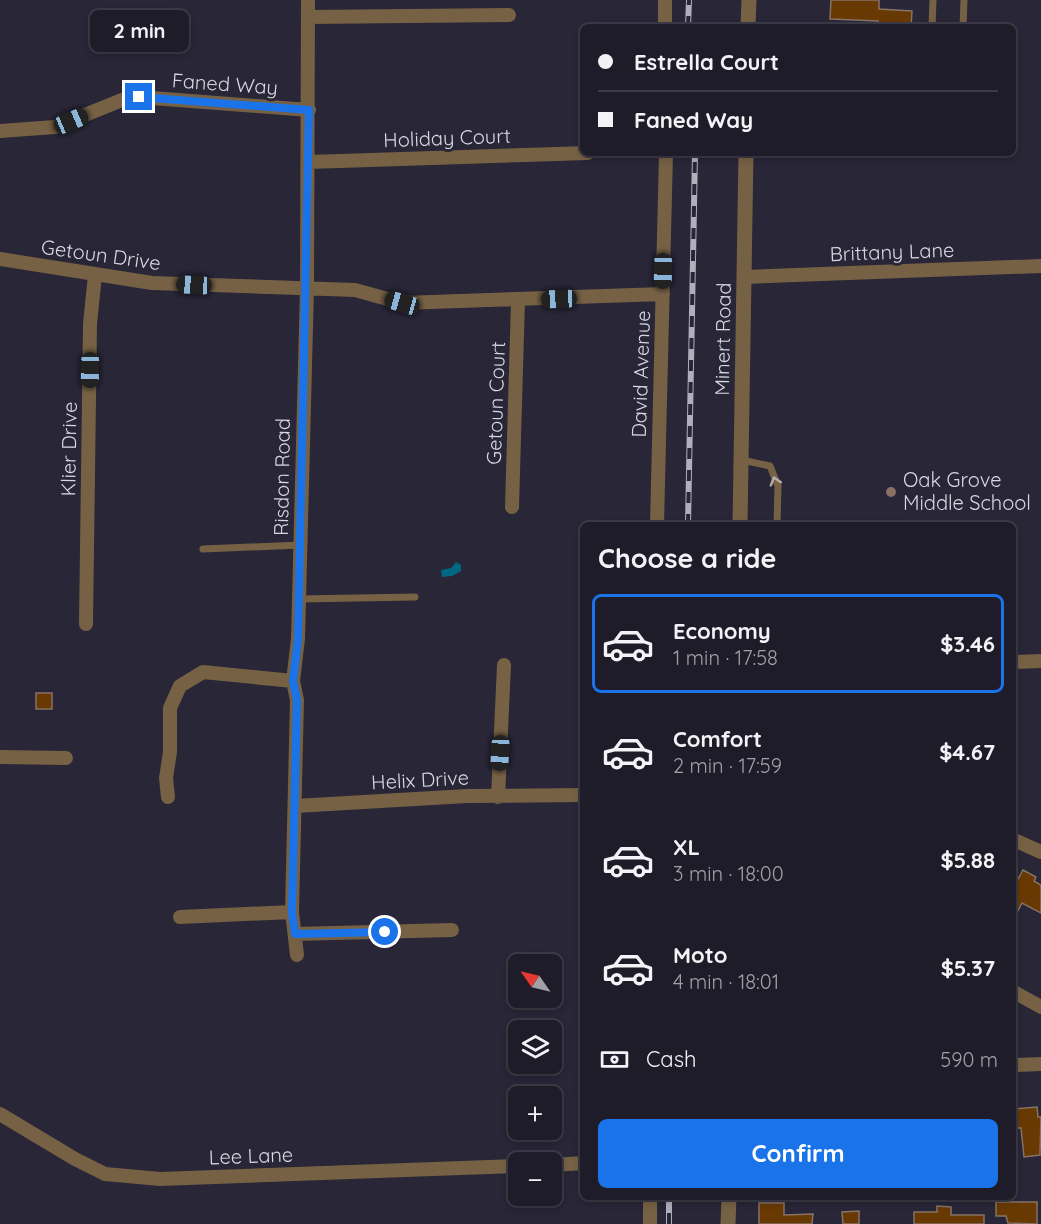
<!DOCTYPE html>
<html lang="en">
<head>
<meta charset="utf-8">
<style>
  body { margin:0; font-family:Quicksand,sans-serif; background:#2b2935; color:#f1f3f6; height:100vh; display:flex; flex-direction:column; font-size:22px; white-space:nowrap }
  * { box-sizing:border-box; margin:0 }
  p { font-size:20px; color:#a1a1a8 }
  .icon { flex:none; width:33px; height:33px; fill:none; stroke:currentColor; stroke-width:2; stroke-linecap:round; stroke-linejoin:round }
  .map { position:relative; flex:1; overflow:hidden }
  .details { position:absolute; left:580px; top:522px; width:436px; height:678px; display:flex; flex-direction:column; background:#1e1c29; border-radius:9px; box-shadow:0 3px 9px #0003,0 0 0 2px #3c3a46 }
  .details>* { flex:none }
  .banner { position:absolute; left:580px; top:24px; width:436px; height:132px; border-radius:9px; box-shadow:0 3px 9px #0003,0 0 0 2px #3c3a46; display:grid; align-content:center; height:132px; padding:0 18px; background:#1e1c29 }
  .needle { width:39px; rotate:304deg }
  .controls { position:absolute; left:508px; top:954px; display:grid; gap:12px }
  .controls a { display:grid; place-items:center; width:54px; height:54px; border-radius:9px; background:#1e1c29; box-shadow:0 3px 9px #0003,0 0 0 2px #3c3a46; font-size:30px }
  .end { position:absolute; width:27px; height:27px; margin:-14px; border:8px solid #1a73e8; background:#fff; box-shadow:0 0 0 3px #fff }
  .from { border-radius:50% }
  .bubble { position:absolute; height:42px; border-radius:9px; background:#1e1c29; box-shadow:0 3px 9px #0003,0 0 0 2px #3c3a46; font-size:20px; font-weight:700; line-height:42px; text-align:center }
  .car { position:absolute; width:18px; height:36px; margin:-18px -9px; border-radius:8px; box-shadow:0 0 4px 2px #0007; background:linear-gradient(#222 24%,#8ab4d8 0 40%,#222 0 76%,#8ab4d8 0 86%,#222 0) }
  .banner b { display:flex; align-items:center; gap:21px; height:57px; font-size:22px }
  .banner b+b { border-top:2px solid #3c3a46 }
  .banner i { width:15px; height:15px; background:#f1f3f6 }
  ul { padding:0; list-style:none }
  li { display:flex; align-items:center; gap:18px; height:99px; margin:0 12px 9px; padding:0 6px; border:3px solid transparent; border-radius:9px }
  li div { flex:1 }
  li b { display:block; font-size:22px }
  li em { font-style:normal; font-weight:700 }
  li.on { border-color:#1a73e8 }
  li>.icon { width:54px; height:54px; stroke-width:1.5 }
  h2 { padding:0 18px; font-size:27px; line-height:72px }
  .pay { display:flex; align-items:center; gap:15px; height:66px; padding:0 18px; font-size:22px }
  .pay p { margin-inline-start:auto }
  .cta { display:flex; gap:12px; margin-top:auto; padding:12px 18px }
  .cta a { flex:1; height:69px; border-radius:9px; background:#1a73e8; color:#fff; font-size:24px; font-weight:700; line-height:69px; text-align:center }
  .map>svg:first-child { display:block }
</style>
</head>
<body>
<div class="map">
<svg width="1041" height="1224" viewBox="0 0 1041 1224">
  <rect width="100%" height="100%" fill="#282637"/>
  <!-- water -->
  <path fill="#006782" d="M456 562 461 565V571L452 576 442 577 441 570 451 568Z"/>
  <!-- building -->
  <path fill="#693904" stroke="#857365" stroke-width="1.5" d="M831 0H879V9L912 11 911 27H878V21L830 19Z
    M36 693H52V709H36Z
    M1023 870 1036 877 1034 881 1041 885V913L1022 903 1014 918V886Z
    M1037 1107 1038 1117H1041L1040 1155 1024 1157 1021 1128H1014V1109Z
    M996 1202H1037V1224L1008 1223 1006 1216H996Z
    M759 1203H784V1215L813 1214 812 1224H759Z
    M937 1206 951 1207V1215H984V1224H914V1212H937Z
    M859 1211V1224H843L842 1212Z"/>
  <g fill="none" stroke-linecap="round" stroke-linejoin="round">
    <!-- service -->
    <path stroke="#766144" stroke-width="7" d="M932 27 933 0
      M963 27 964 0
      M742 460 770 466 778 486 777 525
      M203 549 300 545
      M299 599 415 597"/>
    <!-- minor -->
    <path stroke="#766144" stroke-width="14" d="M665 0V27
      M308 17 509 15
      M0 131 55 127 122 100 139 97 309 110
      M308 162 588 153
      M0 259 152 283 355 290 402 303 663 294
      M745 277 1041 266
      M512 507 518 300
      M657 525 666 153
      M86 624 90 324 95 275
      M1014 662 1041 661
      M0 757 66 758
      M168 797 166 778 170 752V708L180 686 203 672 293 681
      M498 797 504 665
      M295 806 467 796 584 795
      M1014 840 1041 852
      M180 917 292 912
      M295 934 452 930
      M297 955 292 912 297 700 293 681 298 639 307 288 308 0
      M1014 992 1041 1007
      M1014 1065 1041 1064
      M0 1114 75 1159 105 1174 160 1179 519 1166
      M552 1165 584 1163
      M650 1224V1197"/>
    <!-- tertiary -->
    <path stroke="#766144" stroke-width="15" d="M748 27 749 0
      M740 525 746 153
      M728 1224 729 1197"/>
    <!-- rail casing -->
    <g stroke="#b0afbc" stroke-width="6">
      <path id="rail" d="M688 27 689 0
        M688 525 695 153
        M669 1224V1197"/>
    </g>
    <!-- rail -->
    <use href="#rail" stroke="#282637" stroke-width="4" stroke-dasharray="11" stroke-linecap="butt"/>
  </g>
  <!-- one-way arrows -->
  <defs><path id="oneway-chevron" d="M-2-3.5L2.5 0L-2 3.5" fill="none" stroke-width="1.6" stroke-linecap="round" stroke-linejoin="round" transform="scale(1.5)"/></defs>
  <use stroke="#b6aeab" href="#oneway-chevron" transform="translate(775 481) rotate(-107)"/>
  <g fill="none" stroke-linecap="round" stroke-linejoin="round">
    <!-- route -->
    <path stroke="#1a73e8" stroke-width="8" d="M139 97 309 110 298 639 293 681 297 700 292 912 295 934 385 932"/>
  </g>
  <!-- markers -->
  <circle fill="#8d6e63" stroke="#282637" stroke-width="2" cx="891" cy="492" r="6"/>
  <g text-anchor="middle" stroke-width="6" stroke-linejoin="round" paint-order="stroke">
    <!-- street labels -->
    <g font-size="20" fill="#d8d8e3" stroke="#282637">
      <text transform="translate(225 84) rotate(4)" y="7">Faned Way</text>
      <text transform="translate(447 138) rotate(-2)" y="7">Holiday Court</text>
      <text transform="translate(892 252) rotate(-2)" y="7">Brittany Lane</text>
      <text transform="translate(101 255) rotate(8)" y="7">Getoun Drive</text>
      <text transform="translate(723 339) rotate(-89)" y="7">Minert Road</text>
      <text transform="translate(641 374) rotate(-88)" y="7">David Avenue</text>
      <text transform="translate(496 403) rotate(-88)" y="7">Getoun Court</text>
      <text transform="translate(69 449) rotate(-89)" y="7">Klier Drive</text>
      <text transform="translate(282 477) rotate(-89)" y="7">Risdon Road</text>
      <text transform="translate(420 780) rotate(-3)" y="7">Helix Drive</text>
      <text transform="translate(251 1156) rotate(-2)" y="7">Lee Lane</text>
    </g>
    <!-- poi labels -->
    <g font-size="20" fill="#d8d8e3" stroke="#282637" text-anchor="start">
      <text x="903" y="487">Oak Grove<tspan x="903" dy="23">Middle School</tspan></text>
    </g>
  </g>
</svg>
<div class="controls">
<a><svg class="needle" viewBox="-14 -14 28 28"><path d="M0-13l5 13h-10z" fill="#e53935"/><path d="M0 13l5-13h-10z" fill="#a1a1a8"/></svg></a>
<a><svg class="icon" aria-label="layers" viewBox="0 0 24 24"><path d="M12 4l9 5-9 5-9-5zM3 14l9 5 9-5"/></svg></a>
<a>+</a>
<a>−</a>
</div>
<i class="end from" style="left:385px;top:932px"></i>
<i class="end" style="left:139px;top:97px"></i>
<div class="bubble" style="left:90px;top:10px;width:99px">2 min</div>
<i class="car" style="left:71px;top:121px;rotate:67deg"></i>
<i class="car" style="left:663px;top:271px;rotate:181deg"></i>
<i class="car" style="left:194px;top:285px;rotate:273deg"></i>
<i class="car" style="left:559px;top:299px;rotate:268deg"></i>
<i class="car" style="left:402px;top:303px;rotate:286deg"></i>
<i class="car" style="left:90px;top:370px;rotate:181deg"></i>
<i class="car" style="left:500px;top:753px;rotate:183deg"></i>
<div class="banner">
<b><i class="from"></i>Estrella Court</b>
<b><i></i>Faned Way</b>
</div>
<section class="details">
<h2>Choose a ride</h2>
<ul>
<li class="on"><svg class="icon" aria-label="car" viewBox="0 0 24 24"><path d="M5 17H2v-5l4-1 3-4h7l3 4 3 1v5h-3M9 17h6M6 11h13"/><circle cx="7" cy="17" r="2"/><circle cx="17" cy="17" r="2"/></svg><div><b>Economy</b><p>1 min · 17:58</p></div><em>$3.46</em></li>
<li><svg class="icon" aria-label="car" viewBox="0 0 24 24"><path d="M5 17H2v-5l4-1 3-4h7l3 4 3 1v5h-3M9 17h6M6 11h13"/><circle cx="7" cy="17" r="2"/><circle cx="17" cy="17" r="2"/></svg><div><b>Comfort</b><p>2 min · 17:59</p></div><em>$4.67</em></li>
<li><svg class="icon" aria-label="car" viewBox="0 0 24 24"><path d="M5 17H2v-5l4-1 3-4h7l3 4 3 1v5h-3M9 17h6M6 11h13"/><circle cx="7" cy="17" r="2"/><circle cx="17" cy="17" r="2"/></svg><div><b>XL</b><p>3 min · 18:00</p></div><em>$5.88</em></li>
<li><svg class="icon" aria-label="car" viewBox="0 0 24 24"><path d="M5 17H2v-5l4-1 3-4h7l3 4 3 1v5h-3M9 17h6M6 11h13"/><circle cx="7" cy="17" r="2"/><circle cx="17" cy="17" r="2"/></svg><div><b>Moto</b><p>4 min · 18:01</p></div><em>$5.37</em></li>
</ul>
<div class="pay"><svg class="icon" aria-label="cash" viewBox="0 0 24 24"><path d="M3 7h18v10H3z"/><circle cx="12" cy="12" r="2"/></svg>Cash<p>590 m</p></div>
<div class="cta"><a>Confirm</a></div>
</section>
</div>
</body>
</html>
